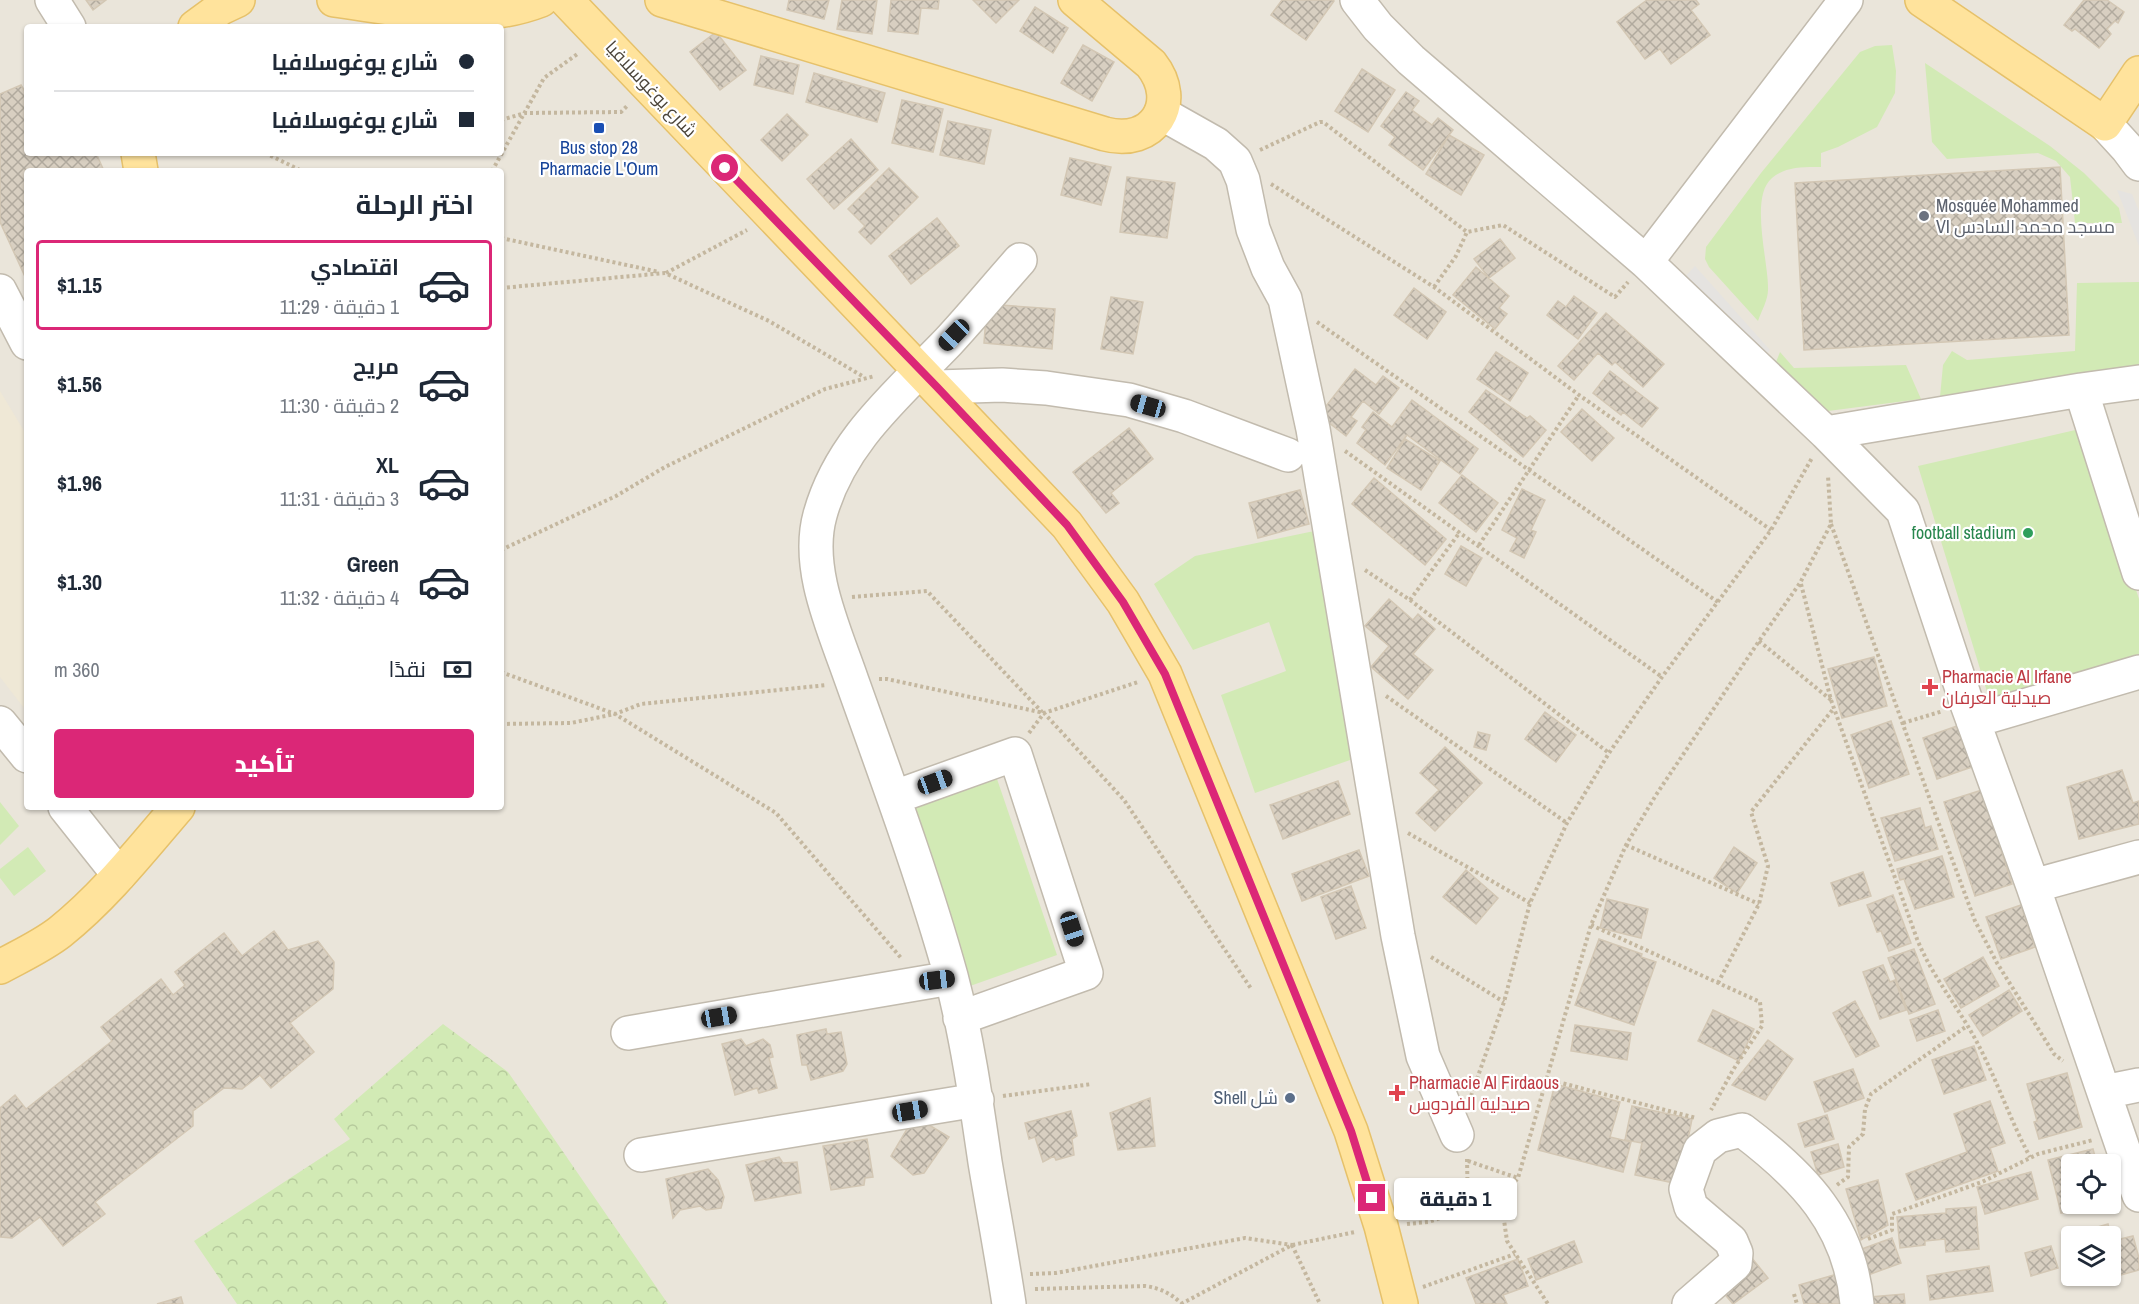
<!DOCTYPE html>
<html lang="ar">
<head>
<meta charset="utf-8">
<style>
  body { margin:0; font-family:"Archivo Narrow",Cairo,sans-serif; background:#f6f6f7; color:#1f2937; direction:rtl; height:100vh; display:flex; flex-direction:column; font-size:22px; white-space:nowrap }
  * { box-sizing:border-box; margin:0 }
  p { font-size:20px; color:#747a83 }
  .icon { flex:none; width:33px; height:33px; fill:none; stroke:currentColor; stroke-width:2; stroke-linecap:round; stroke-linejoin:round }
  .map { position:relative; flex:1; overflow:hidden; direction:ltr }
  .details { position:absolute; left:24px; top:168px; width:480px; height:642px; display:flex; flex-direction:column; background:#fff; border-radius:6px; box-shadow:0 2px 4px #0004; direction:rtl }
  .details>* { flex:none }
  .banner { position:absolute; left:24px; top:24px; width:480px; height:132px; border-radius:6px; box-shadow:0 2px 4px #0004; direction:rtl; display:grid; align-content:center; height:132px; padding:0 30px; background:#fff }
  .controls { position:absolute; left:2061px; top:1154px; display:grid; gap:12px }
  .controls a { display:grid; place-items:center; width:60px; height:60px; border-radius:6px; background:#fff; box-shadow:0 2px 4px #0004; font-size:30px }
  .end { position:absolute; width:27px; height:27px; margin:-14px; border:8px solid #db2777; background:#fff; box-shadow:0 0 0 3px #fff }
  .from { border-radius:50% }
  .bubble { position:absolute; height:42px; border-radius:6px; background:#fff; box-shadow:0 2px 4px #0004; font-size:20px; font-weight:800; line-height:42px; text-align:center; direction:rtl }
  .car { position:absolute; width:18px; height:36px; margin:-18px -9px; border-radius:8px; box-shadow:0 0 4px 2px #0007; background:linear-gradient(#222 24%,#8ab4d8 0 40%,#222 0 76%,#8ab4d8 0 86%,#222 0) }
  .banner b { display:flex; align-items:center; gap:21px; height:57px; font-size:22px }
  .banner b+b { border-top:2px solid #e0e1e3 }
  .banner i { width:15px; height:15px; background:#1f2937 }
  ul { padding:0; list-style:none }
  li { display:flex; align-items:center; gap:18px; height:90px; margin:0 12px 9px; padding:0 18px; border:3px solid transparent; border-radius:6px }
  li div { flex:1 }
  li b { display:block; font-size:22px }
  li em { font-style:normal; font-weight:800 }
  li.current { border-color:#db2777 }
  li>.icon { width:54px; height:54px; stroke-width:1.5 }
  h2 { padding:0 30px; font-size:27px; line-height:72px }
  .pay { display:flex; align-items:center; gap:15px; height:66px; padding:0 30px; font-size:22px }
  .pay p { margin-inline-start:auto }
  .action { display:flex; gap:12px; margin-top:auto; padding:12px 30px }
  .action a { flex:1; height:69px; border-radius:6px; background:#db2777; color:#fff; font-size:24px; font-weight:800; line-height:69px; text-align:center }
  .map>svg:first-child { display:block }
</style>
</head>
<body>
<div class="map">
<svg width="2139" height="1304" viewBox="0 0 2139 1304">
  <defs>
    <pattern id="forest-crowns" width="20" height="18" patternUnits="userSpaceOnUse" patternTransform="scale(1.5)"><rect width="20" height="18" fill="#d2eab5"/><path d="M2 6a3 3 0 1 1 6 0M12 15a3 3 0 1 1 6 0" fill="none" stroke="#b6ca9c"/></pattern>
    <pattern id="building-cross-hatch" width="8" height="8" patternUnits="userSpaceOnUse" patternTransform="scale(1.5)"><rect width="8" height="8" fill="#d8cfc1"/><path d="M0 0l8 8M0 8l8-8" fill="none" stroke="#b1aa9e"/></pattern>
  </defs>
  <rect width="100%" height="100%" fill="#f6f3ec"/>
  <!-- residential -->
  <path fill="#eae5da" fill-rule="evenodd" d="M0 0H2139V1304H0ZM27 27H501V153H27ZM27 171H501V807H27ZM2072 1164H2110V1203H2072ZM2072 1236H2110V1275H2072Z"/>
  <!-- education -->
  <path fill="#efe8d6" d="M0 391 27 436V712L0 677Z"/>
  <!-- grass -->
  <path fill="#d2eab5" d="M1892 45 1896 71 1895 93 1877 127 1838 147 1821 153V167C1805 167 1786 166 1772 178 1749 197 1769 263 1768 290 1768 300 1761 312 1758 321L1709 267 1705 259 1706 247 1761 173 1860 52 1875 46Z
    M1925 63 2050 146 2084 173 2119 208 2122 223H2075L2070 177 2056 161 2038 153 1947 159 1932 142Z
    M2139 282V369L1940 397 1943 365 1952 351 1967 360 2075 351 2077 283Z
    M1780 352 1794 368 1906 365 1921 399 1828 411 1776 362Z
    M2084 428 2139 599V670L1992 708 1918 466Z
    M1319 530 1353 759 1255 793 1221 695 1286 671 1269 622 1193 650 1154 584 1195 556Z
    M989 771 997 779 1057 955 970 986 911 796Z
    M0 802 19 826 0 845Z
    M28 847 46 871 14 896 0 878V869Z"/>
  <!-- forest -->
  <path fill="url(#forest-crowns)" d="M443 1024 508 1072 668 1304H237L194 1241 350 1139 334 1119Z"/>
  <!-- parking -->
  <path fill="#e5e3e0" d="M2117 190 2132 194 2139 211V246Z
    M1695 266 1770 350 1751 375 1674 289Z"/>
  <!-- building -->
  <path fill="url(#building-cross-hatch)" stroke="#d3c7b4" stroke-width="1.5" d="M86 0H106L93 10Z
    M789 0H829L824 19 787 10Z
    M842 0H877L872 34 837 29Z
    M891 0H939L938 9 921 8 918 34 888 31Z
    M973 0H1019L996 23Z
    M1282 0H1332L1334 1 1306 40 1271 15Z
    M1647 0H1696L1699 4 1691 10 1710 35 1671 64 1660 49 1645 59 1617 22Z
    M2084 0H2107L2124 12 2118 23 2115 21 2107 29 2111 34 2099 48 2075 29 2072 31 2064 25Z
    M1035 7 1068 28 1053 53 1020 31Z
    M716 32 746 70 720 90 690 52Z
    M1083 45 1114 62 1092 101 1061 83Z
    M761 56 799 65 793 94 754 85Z
    M1362 69 1395 90 1368 132 1335 111Z
    M814 73 885 93 877 122 806 102Z
    M21 85 24 90 27 88V153H81L83 156 96 153 104 171H27V281L0 222V94Z
    M1406 92 1419 101 1412 110 1432 125 1438 118 1453 130 1423 170 1389 145 1395 137 1381 126Z
    M902 100 943 109 933 152 892 143Z
    M787 114 808 135 782 161 761 140Z
    M948 121 991 130 984 164 940 155Z
    M1449 135 1484 155 1461 195 1426 174Z
    M851 139 878 170 834 209 807 179Z
    M1070 158 1111 167 1101 205 1061 195Z
    M2060 167 2069 335 1804 350 1795 183Z
    M889 168 918 197 871 244 859 232 865 226 848 209Z
    M1127 177 1175 183 1167 238 1120 232Z
    M937 218 959 246 911 284 889 256Z
    M1500 239 1515 258 1489 278 1474 259Z
    M1476 267 1509 296 1499 308 1507 314 1495 329 1453 295Z
    M1414 288 1446 312 1427 339 1394 315Z
    M1574 296 1597 313 1578 339 1547 315 1558 301 1566 307Z
    M1111 297 1143 302 1133 354 1101 349Z
    M987 304 1055 309 1052 349 984 343Z
    M1606 313 1664 364 1643 387 1615 362 1612 365 1598 353 1574 380 1558 366Z
    M1496 352 1528 373 1510 401 1477 379Z
    M1355 369 1376 385 1383 376 1399 388 1379 414 1363 401 1351 417 1357 421 1346 436 1319 415Z
    M1610 371 1658 408 1642 427 1623 412 1621 415 1593 393Z
    M1486 390 1527 418 1530 416 1546 430 1523 457 1469 412Z
    M1412 400 1478 449 1460 474 1407 435 1385 465 1357 443 1366 430 1362 427 1373 412 1392 427Z
    M1582 409 1614 438 1592 461 1561 432Z
    M1129 428 1153 459 1111 493 1119 503 1106 513 1073 472Z
    M1405 439 1440 461 1421 490 1387 468Z
    M1462 475 1498 503 1476 532 1439 503Z
    M1374 478 1446 539 1425 565 1352 504Z
    M1522 489 1545 500 1531 530 1536 532 1524 558 1510 551 1517 538 1502 530Z
    M1300 490 1309 524 1258 538 1249 503Z
    M1461 546 1482 558 1466 586 1445 574Z
    M1389 599 1413 620 1418 614 1435 629 1413 654 1433 670 1408 699 1371 667 1389 646 1365 626Z
    M1874 657 1887 706 1842 718 1828 669Z
    M1545 712 1576 735 1556 762 1525 739Z
    M1891 721 1909 774 1869 788 1851 735Z
    M1957 726 1972 767 1937 779 1923 738Z
    M1478 732 1490 735 1486 750 1474 747Z
    M1445 747 1482 783 1435 831 1416 813 1439 790 1420 773Z
    M2122 770 2133 803 2139 801V824L2079 839 2067 787Z
    M1338 781 1350 814 1283 839 1270 805Z
    M1982 790 2012 884 1975 896 1944 802Z
    M1920 808 1925 828 1931 826 1938 849 1895 861 1881 818Z
    M1734 847 1757 863 1737 893 1714 878Z
    M1359 850 1369 876 1302 901 1292 874Z
    M1942 856 1954 897 1915 909 1904 879 1900 880 1897 869Z
    M1466 870 1498 898 1476 924 1443 897Z
    M1863 872 1871 896 1839 906 1831 883Z
    M1351 886 1366 928 1336 939 1321 897Z
    M1893 895 1911 943 1889 951 1881 931 1877 932 1867 905Z
    M1607 899 1648 909 1641 938 1600 928Z
    M2021 905 2035 947 2001 959 1986 917Z
    M274 931 288 950 318 941 334 962 333 989 290 1023 314 1052 271 1088 260 1075 242 1089 224 1088 193 1111V1126L95 1202 105 1214 63 1246 40 1217 12 1238 0 1237V1108L15 1095 26 1109 112 1041 101 1027 161 979 173 995 185 985 175 972 224 933 242 956Z
    M1599 939 1642 954 1641 957 1656 962 1634 1025 1575 1005Z
    M1914 949 1935 1004 1909 1014 1888 958Z
    M1983 957 1999 986 1961 1008 1944 979Z
    M1883 965 1890 982 1895 980 1906 1010 1880 1019 1863 972Z
    M2009 990 2022 1011 1983 1036 1969 1015Z
    M1855 1001 1879 1046 1856 1057 1833 1013Z
    M1713 1010 1754 1029 1739 1061 1698 1041Z
    M1938 1010 1945 1031 1917 1041 1910 1020Z
    M1575 1025 1631 1033 1627 1060 1571 1051Z
    M826 1029 827 1034 841 1032 847 1064 843 1071 811 1080 807 1065H802L797 1035Z
    M741 1039 746 1046 763 1039 770 1045 773 1057 769 1058 777 1088 759 1093 757 1088 735 1095 722 1044Z
    M1768 1040 1793 1059 1765 1100 1732 1085Z
    M1974 1046 1986 1080 1944 1094 1932 1060Z
    M1853 1069 1864 1098 1825 1112 1814 1082Z
    M2067 1073 2082 1127 2039 1139 2034 1122 2037 1121 2027 1084Z
    M1555 1084 1620 1102 1610 1137 1631 1142 1623 1172 1538 1150Z
    M1150 1098 1155 1146 1118 1150 1110 1113Z
    M1990 1101 2005 1143 1990 1148 1998 1171 1916 1200 1906 1174 1967 1152 1954 1114Z
    M1632 1106 1692 1119 1679 1184 1635 1175 1642 1143 1625 1140Z
    M1071 1111 1077 1136 1072 1139 1074 1155 1056 1160 1054 1156 1043 1162 1035 1137 1029 1139 1025 1123Z
    M1827 1115 1834 1139 1805 1147 1798 1124Z
    M924 1122 949 1137 924 1173 913 1175 891 1156 910 1124Z
    M867 1139 873 1177 865 1178 864 1185 831 1190 823 1146Z
    M1838 1144 1844 1167 1818 1175 1811 1152Z
    M2093 1149 2097 1164H2072V1203H2102L2061 1213 2048 1160Z
    M779 1157 783 1163 797 1162 801 1193 755 1201 746 1165Z
    M708 1169 718 1180 724 1197 721 1208 706 1210 700 1206 680 1210 673 1218 666 1179Z
    M2031 1172 2038 1199 1985 1214 1977 1187Z
    M1878 1180 1888 1225 1861 1240 1846 1189Z
    M1976 1207 1979 1249 1946 1252 1945 1239 1925 1241V1245L1900 1248 1897 1217 1946 1213V1209Z
    M2108 1224 2112 1241 2133 1236 2139 1258V1270L2095 1282 2094 1275H2110V1236H2072V1251L2067 1236Z
    M1892 1238 1901 1263 1868 1275 1859 1250Z
    M1574 1241 1582 1262 1536 1280 1528 1259Z
    M2051 1246 2058 1268 2031 1276 2025 1253Z
    M1751 1257 1768 1278 1733 1304 1717 1285Z
    M1518 1259 1528 1286 1503 1295 1507 1304H1476L1466 1278Z
    M1989 1266 1993 1291 1930 1300 1927 1276Z
    M1841 1273 1850 1304H1804L1799 1285Z
    M1904 1294 1905 1304H1871L1870 1297Z
    M181 1297 183 1304H157Z"/>
  <g fill="none" stroke-linecap="round" stroke-linejoin="round">
    <!-- minor casing -->
    <g stroke="#c2bbae" stroke-width="36">
      <path id="minor" d="M52 0 69 27
        M1357 0 1378 27 1411 60 1646 262 1826 433 1903 511 1967 704 2033 886 2139 1195
        M1161 113 1216 144 1235 161 1243 180 1253 229 1268 268 1285 299 1313 429 1398 936 1423 1056 1457 1135
        M2105 124 2127 148 2139 164
        M1646 262 1846 0
        M0 291 27 343
        M937 387 1002 385 1046 388 1129 400 1184 416 1288 455
        M2081 390 2139 573
        M1826 433 2081 390 2139 382
        M1973 721 2139 672
        M0 723 27 756
        M895 797 1015 754 1086 973 960 1018
        M65 807 119 875
        M2033 886 2139 857
        M628 1033 951 978
        M2104 1092 2139 1085
        M641 1155 977 1100
        M1009 1304C1002 1257 993 1210 985 1162 976 1100 967 1037 951 976 923 876 887 779 852 681 835 631 805 569 820 515 840 442 897 395 948 342 973 315 996 287 1020 260
        M1689 1304 1735 1264 1736 1253 1731 1241 1691 1207 1686 1189 1700 1150 1718 1136 1742 1130C1803 1176 1850 1224 1857 1304"/>
    </g>
    <!-- major casing -->
    <g stroke="#e6c16a" stroke-width="36">
      <path id="major" d="M334 0C402 9 474 26 541 0
        M566 0 1067 525 1123 602 1165 674 1351 1131 1381 1226 1401 1304
        M662 0 1105 134C1153 147 1182 103 1151 64L1075 0
        M1922 0 2105 124 2139 73
        M195 27 221 8 238 0
        M138 153 141 171
        M0 967C20 956 42 946 60 932 105 896 141 850 178 807"/>
    </g>
    <!-- path -->
    <path stroke="#c4b79f" stroke-width="4" stroke-dasharray="3 3" stroke-linecap="butt" d="M501 120 525 113 621 112 628 105
      M1260 150 1320 122H1323L1467 232 1503 225 1615 297 1628 282
      M265 153 302 171
      M492 171 544 78 579 53
      M1271 184 1434 287 1579 395 1771 530
      M501 238 659 272
      M666 273 747 230
      M1434 287 1456 256 1467 232
      M501 288 665 273 769 321 864 377
      M1317 322 1718 602
      M1345 451 1662 677
      M1831 524 1929 797 1975 921 1997 963 2054 1054 2063 1061
      M1479 545 1579 395
      M501 550 616 496 665 467 825 389 875 376
      M1365 570 1410 600 1609 753
      M1801 584 1831 700 1917 939C1931 974 1955 1003 1973 1035 1995 1074 2009 1118 2030 1157
      M852 597 927 591 1042 712
      M1410 600 1460 532
      M1759 641 1831 700
      M501 672 615 714 776 813 902 959
      M879 679H887L1044 713 1124 800 1252 990
      M1386 696 1567 823
      M1903 723 1943 711
      M501 724 571 723 615 714 641 704 827 685
      M1029 733 1044 713 1138 682
      M1408 833 1530 903
      M1626 845 1759 904
      M1591 925 1760 1002 1762 1026 1733 1070 1711 1110
      M1431 957 1504 1002
      M1718 983 1759 904 1768 866 1751 812 1834 708
      M1546 1079 1696 1118
      M1003 1096 1092 1084
      M1471 1096 1504 1002 1530 903 1567 823 1609 753 1662 677 1771 530 1812 458
      M1467 1159 1468 1210
      M1468 1161 1518 1178
      M1837 1185 1848 1177 1849 1147 1863 1134 1865 1109 1871 1094 1967 1026
      M1501 1199 1507 1241 1548 1304
      M1407 1224 1428 1222 1501 1199 1518 1178 1591 925 1626 845 1656 795 1759 641 1800 583 1831 524 1828 476
      M1868 1239 1892 1230V1214L1982 1182 2038 1154 2093 1140
      M1292 1245 1320 1304
      M1030 1274 1056 1273 1245 1238 1292 1245
      M1423 1287 1515 1254
      M1035 1289 1145 1286C1160 1288 1170 1293 1181 1303
      M1794 1294 1797 1304
      M1181 1304 1292 1245 1355 1232"/>
    <!-- minor -->
    <use href="#minor" stroke="#fff" stroke-width="33"/>
    <!-- major -->
    <use href="#major" stroke="#ffe39c" stroke-width="33"/>
  </g>
  <g fill="none" stroke-linecap="round" stroke-linejoin="round">
    <!-- route -->
    <path stroke="#db2777" stroke-width="8" d="M725 168 937 387 1067 525 1123 602 1165 674 1351 1131 1372 1198"/>
  </g>
  <!-- markers -->
  <rect fill="#1a4fb4" stroke="#fff" stroke-width="2" x="593" y="122" width="12" height="12" rx="3"/>
  <circle fill="#6b7280" stroke="#fff" stroke-width="2" cx="1924" cy="216" r="6"/>
  <circle fill="#2e9e5b" stroke="#fff" stroke-width="2" cx="2028" cy="533" r="6"/>
  <g fill="#e0444e" stroke="#fff" stroke-width="2">
    <path d="M1927 678h6v6h6v6h-6v6h-6v-6h-6v-6h6z"/>
    <path d="M1394 1084h6v6h6v6h-6v6h-6v-6h-6v-6h6z"/>
  </g>
  <circle fill="#5c6f8a" stroke="#fff" stroke-width="2" cx="1290" cy="1098" r="6"/>
  <g text-anchor="middle" stroke-width="4.5" stroke-linejoin="round" paint-order="stroke">
    <!-- street labels -->
    <g font-size="18" fill="#4b4439" stroke="#fff">
      <text transform="translate(651 89) rotate(47)" y="6">شارع يوغوسلافيا</text>
    </g>
    <!-- transit labels -->
    <g font-size="18" fill="#164399" stroke="#fff">
      <text x="599" y="154">Bus stop 28<tspan x="599" dy="21">Pharmacie L'Oum</tspan></text>
    </g>
    <!-- worship labels -->
    <g font-size="18" fill="#5b616d" stroke="#fff" text-anchor="start">
      <text x="1936" y="212">Mosquée Mohammed<tspan x="1936" dy="21">VI مسجد محمد السادس</tspan></text>
    </g>
    <!-- leisure labels -->
    <g font-size="18" fill="#27864d" stroke="#fff" text-anchor="end">
      <text x="2016" y="539">football stadium</text>
    </g>
    <!-- health labels -->
    <g font-size="18" fill="#be3a42" stroke="#fff" text-anchor="start">
      <text x="1942" y="683">Pharmacie Al Irfane<tspan x="1942" dy="21">صيدلية العرفان</tspan></text>
      <text x="1409" y="1089">Pharmacie Al Firdaous<tspan x="1409" dy="21">صيدلية الفردوس</tspan></text>
    </g>
    <!-- service labels -->
    <g font-size="18" fill="#4e5e75" stroke="#fff" text-anchor="end">
      <text x="1278" y="1104">Shell شل</text>
    </g>
  </g>
</svg>
<div class="controls">
<a><svg class="icon" aria-label="locate" viewBox="0 0 24 24"><circle cx="12" cy="12" r="6"/><path d="M12 2v4M12 18v4M2 12h4M18 12h4"/></svg></a>
<a><svg class="icon" aria-label="layers" viewBox="0 0 24 24"><path d="M12 4l9 5-9 5-9-5zM3 14l9 5 9-5"/></svg></a>
</div>
<i class="end from" style="left:725px;top:168px"></i>
<i class="end" style="left:1372px;top:1198px"></i>
<div class="bubble" style="left:1394px;top:1178px;width:123px">1 دقيقة</div>
<i class="car" style="left:954px;top:335px;rotate:224deg"></i>
<i class="car" style="left:1148px;top:406px;rotate:286deg"></i>
<i class="car" style="left:935px;top:782px;rotate:70deg"></i>
<i class="car" style="left:1072px;top:929px;rotate:162deg"></i>
<i class="car" style="left:937px;top:980px;rotate:83deg"></i>
<i class="car" style="left:719px;top:1017px;rotate:80deg"></i>
<i class="car" style="left:910px;top:1111px;rotate:80deg"></i>
<div class="banner">
<b><i class="from"></i>شارع يوغوسلافيا</b>
<b><i></i>شارع يوغوسلافيا</b>
</div>
<section class="details">
<h2>اختر الرحلة</h2>
<ul>
<li class="current"><svg class="icon" aria-label="car" viewBox="0 0 24 24"><path d="M5 17H2v-5l4-1 3-4h7l3 4 3 1v5h-3M9 17h6M6 11h13"/><circle cx="7" cy="17" r="2"/><circle cx="17" cy="17" r="2"/></svg><div><b>اقتصادي</b><p>1 دقيقة · 11:29</p></div><em>$1.15</em></li>
<li><svg class="icon" aria-label="car" viewBox="0 0 24 24"><path d="M5 17H2v-5l4-1 3-4h7l3 4 3 1v5h-3M9 17h6M6 11h13"/><circle cx="7" cy="17" r="2"/><circle cx="17" cy="17" r="2"/></svg><div><b>مريح</b><p>2 دقيقة · 11:30</p></div><em>$1.56</em></li>
<li><svg class="icon" aria-label="car" viewBox="0 0 24 24"><path d="M5 17H2v-5l4-1 3-4h7l3 4 3 1v5h-3M9 17h6M6 11h13"/><circle cx="7" cy="17" r="2"/><circle cx="17" cy="17" r="2"/></svg><div><b>XL</b><p>3 دقيقة · 11:31</p></div><em>$1.96</em></li>
<li><svg class="icon" aria-label="car" viewBox="0 0 24 24"><path d="M5 17H2v-5l4-1 3-4h7l3 4 3 1v5h-3M9 17h6M6 11h13"/><circle cx="7" cy="17" r="2"/><circle cx="17" cy="17" r="2"/></svg><div><b>Green</b><p>4 دقيقة · 11:32</p></div><em>$1.30</em></li>
</ul>
<div class="pay"><svg class="icon" aria-label="cash" viewBox="0 0 24 24"><path d="M3 7h18v10H3z"/><circle cx="12" cy="12" r="2"/></svg>نقدًا<p>360 m</p></div>
<div class="action"><a>تأكيد</a></div>
</section>
</div>
</body>
</html>
